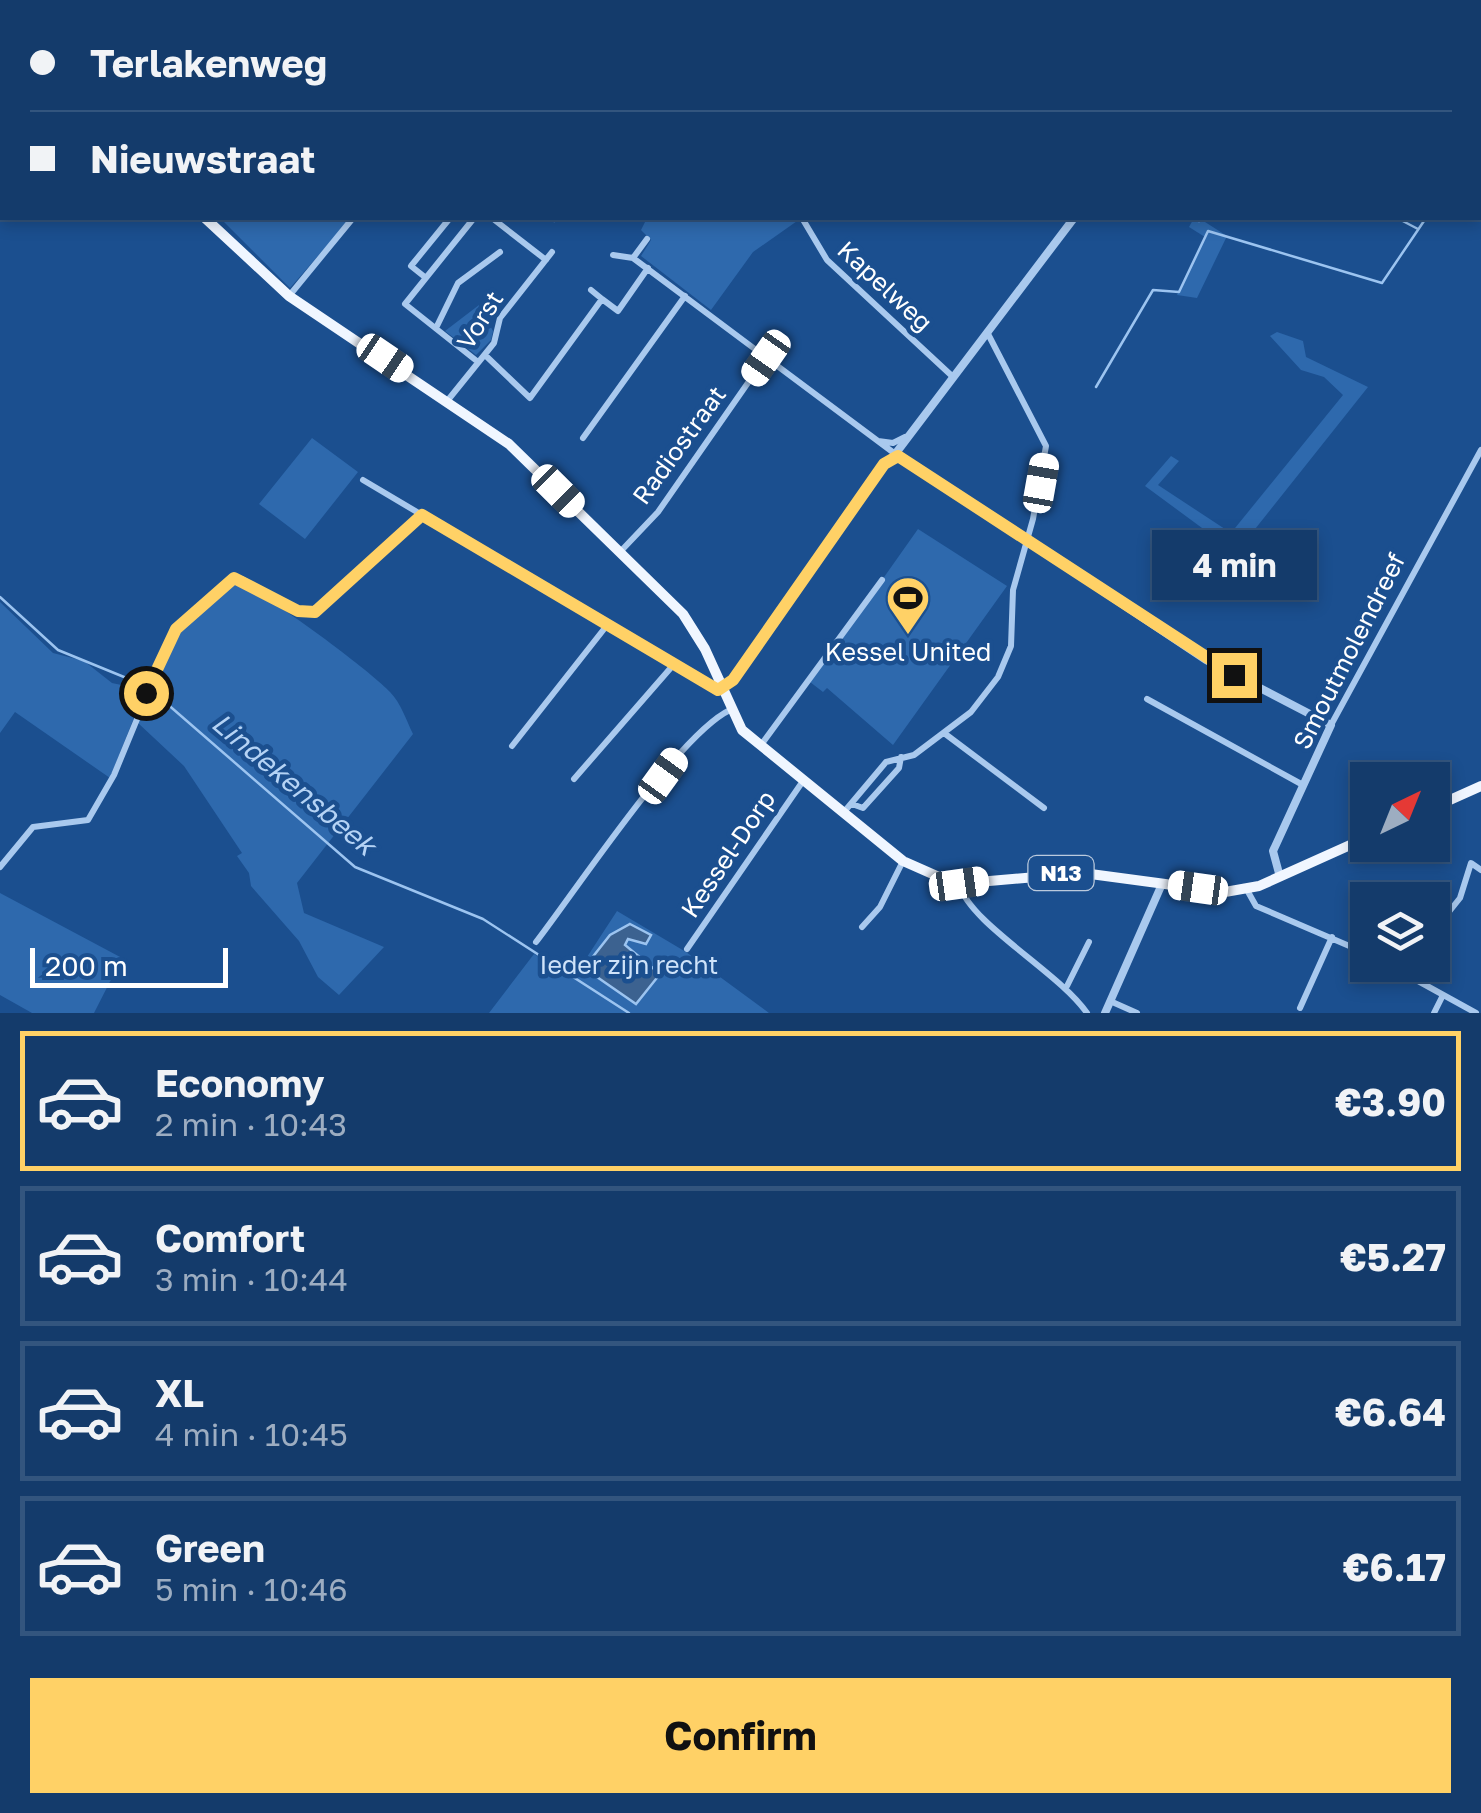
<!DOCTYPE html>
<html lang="en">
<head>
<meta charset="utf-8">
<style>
  body { margin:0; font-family:"Golos Text",sans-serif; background:#214673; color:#f1f3f6; height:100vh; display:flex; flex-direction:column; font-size:38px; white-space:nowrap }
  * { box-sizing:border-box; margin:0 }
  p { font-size:32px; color:#9dadc1 }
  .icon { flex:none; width:55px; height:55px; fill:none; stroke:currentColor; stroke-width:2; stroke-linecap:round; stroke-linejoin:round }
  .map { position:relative; height:1013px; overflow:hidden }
  .drawer { display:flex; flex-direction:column; background:#143b6b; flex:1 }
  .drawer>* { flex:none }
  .banner { position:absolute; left:0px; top:0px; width:1482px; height:220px; box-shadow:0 5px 15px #0003,0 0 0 2px #33557e; display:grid; align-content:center; height:220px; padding:0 30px; background:#143b6b }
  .needle { width:65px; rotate:43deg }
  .tools { position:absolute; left:1350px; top:762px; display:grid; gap:20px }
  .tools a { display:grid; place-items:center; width:100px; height:100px; border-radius:0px; background:#143b6b; box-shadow:0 5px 15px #0003,0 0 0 2px #33557e; font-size:50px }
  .scale { position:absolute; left:30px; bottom:25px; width:198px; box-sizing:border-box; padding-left:10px; border:5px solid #fff; border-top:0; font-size:28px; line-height:35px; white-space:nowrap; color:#fff; -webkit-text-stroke:8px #1b4f8f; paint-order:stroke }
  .end { position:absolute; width:45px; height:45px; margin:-22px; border:12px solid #ffd166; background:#111; box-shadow:0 0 0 5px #111 }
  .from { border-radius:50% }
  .bubble { position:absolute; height:70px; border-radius:0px; background:#143b6b; box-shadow:0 5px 15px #0003,0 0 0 2px #33557e; font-size:32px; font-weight:700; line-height:70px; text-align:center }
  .car { position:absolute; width:30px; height:60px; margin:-30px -15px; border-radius:12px; box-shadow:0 0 8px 2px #0007; background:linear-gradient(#fff 24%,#345 0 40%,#fff 0 76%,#345 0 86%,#fff 0) }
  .banner b { display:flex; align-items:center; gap:35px; height:95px; font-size:38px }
  .banner b+b { border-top:2px solid #33557e }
  .banner i { width:25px; height:25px; background:#f1f3f6 }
  ul { padding:18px 0 0; list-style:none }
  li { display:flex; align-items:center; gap:30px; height:140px; margin:0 20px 15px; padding:0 10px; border:5px solid #33557e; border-radius:0px }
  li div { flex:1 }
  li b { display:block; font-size:38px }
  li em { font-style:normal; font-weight:700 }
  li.on { border-color:#ffd166 }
  li>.icon { width:90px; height:90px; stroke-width:1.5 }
  .primary-button { display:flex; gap:20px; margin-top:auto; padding:20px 30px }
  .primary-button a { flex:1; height:115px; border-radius:0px; background:#ffd166; color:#111; font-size:40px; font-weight:700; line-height:115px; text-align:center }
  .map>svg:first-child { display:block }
</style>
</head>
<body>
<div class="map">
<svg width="1481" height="1013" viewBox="0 0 1481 1013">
  <rect width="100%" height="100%" fill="#1b4f8f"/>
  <!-- green -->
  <path fill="#2e69ad" d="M220 218H351L290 288Z
    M647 218 800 219 753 252 711 310 641 256 651 240 641 230Z
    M1194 218H1207L1205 222 1227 236 1197 298 1177 295 1205 237 1189 227Z
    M479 305 493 331 491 340 476 355 445 331Z
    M1277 332 1303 341 1306 357 1368 387 1236 553 1145 486 1171 456 1179 461 1158 485 1231 533 1343 395 1324 377 1301 370 1270 336Z
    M312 438 358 472 305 539 259 504Z
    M918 529 1007 586 893 745 827 688 823 692 810 682Z
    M236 583C257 586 372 672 390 692 401 703 406 720 413 734L297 883 304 913 384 947 339 995 318 977 299 941 251 886 249 873 237 856 242 853 184 766 138 723 179 631Z
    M0 602 53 653 84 661 112 683 145 690 110 778 15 712 0 733Z
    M0 893 122 958 94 1013H32L0 995Z
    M617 911 686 952 769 1013H489L534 954 574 977Z"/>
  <!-- water -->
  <path fill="#3c6290" stroke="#9cc4f0" stroke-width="2.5" d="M630 924 651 935 646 944 628 939 625 945 660 974 636 1004 584 968 610 935Z"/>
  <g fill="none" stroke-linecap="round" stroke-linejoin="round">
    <!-- stream -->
    <path stroke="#9cc4f0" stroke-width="2.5" d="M1350 0 1365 2
      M768 1 781 0
      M1325 2 1326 0
      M1480 199 1481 200
      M1397 218 1418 229
      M1199 221 1202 218
      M1096 387 1153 290 1179 292 1208 231 1382 283 1426 218
      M0 597 58 650 146 686
      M150 689 355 867 483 919 629 1013"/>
    <!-- minor -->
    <path stroke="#a9c9ee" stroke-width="6" d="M505 0V2
      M692 0 697 2
      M1058 0 1061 2
      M1480 195H1481
      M474 218 405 304 478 362
      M492 218 546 260
      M552 218 554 219
      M802 218 827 260 952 376
      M633 258 647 239
      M426 278 411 266 450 218
      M591 290 602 299
      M289 296 353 218
      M436 328 458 283 500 252
      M485 355 530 398 602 299 618 311 648 268
      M448 400 494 343 500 318 552 252
      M583 438 685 296
      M878 441 893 443 905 437
      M363 480 422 515
      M620 552 658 512 766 357
      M1147 699 1303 785
      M1331 725 1481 450
      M944 733 1044 808
      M761 745 882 580
      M512 746 608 624
      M574 779 675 663
      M852 804 863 808 899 768 901 757
      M844 812 886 762 914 755 971 712 998 677 1011 646 1013 590 1033 519 1046 446 987 332
      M0 867 33 827 88 820 114 775 168 644C184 617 210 597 234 578L242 579 299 611H315L422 515 712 689 733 680 884 464 898 456 633 258 613 255
      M959 884C970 924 1059 972 1087 1013
      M1247 890 1256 906 1368 954
      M862 927 880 907 903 861
      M1432 933 1460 898 1471 863 1481 870
      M536 942C577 889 679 734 730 710
      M687 949 803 781
      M1389 965 1476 1013
      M1067 986 1089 942
      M1110 1001 1137 1013
      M1300 1008 1332 937
      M1434 1013 1443 995"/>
    <!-- tertiary -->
    <path stroke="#a9c9ee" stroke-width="8" d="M1185 2 1186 0
      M1074 218 896 453 1206 660 1331 725 1273 851 1280 877
      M1105 1013 1162 884"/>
    <!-- primary -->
    <path stroke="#f0f6ff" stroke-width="10" d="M0 16 2 19
      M205 218 289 296 509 444 683 614 705 649 742 730 903 861 955 884 1083 873 1225 892 1259 886 1368 837
      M1432 808 1481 786"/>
  </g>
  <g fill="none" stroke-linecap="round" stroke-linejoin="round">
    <!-- route -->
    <path stroke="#ffd166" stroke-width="12" d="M146 693 176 629 234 578 298 611 315 612 422 515 718 690 733 680 884 464 898 456 1234 675"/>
  </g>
  <!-- icons -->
  <defs>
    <g id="stadium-pin" transform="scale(2.25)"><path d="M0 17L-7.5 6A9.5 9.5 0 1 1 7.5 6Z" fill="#ffd166" stroke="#1b4f8f"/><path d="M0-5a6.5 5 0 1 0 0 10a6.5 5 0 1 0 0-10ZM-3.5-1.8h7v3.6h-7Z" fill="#111"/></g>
  </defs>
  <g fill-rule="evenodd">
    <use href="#stadium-pin" x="908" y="598"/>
  </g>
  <g text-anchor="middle" stroke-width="9" stroke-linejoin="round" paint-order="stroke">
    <!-- shield labels -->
    <rect fill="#1b4f8f" stroke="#bbcadd" stroke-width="2.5" x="1028.5" y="856" width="65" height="34" rx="8"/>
    <g font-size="22" font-weight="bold" fill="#fff">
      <text x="1061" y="881">N13</text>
    </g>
    <!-- street labels -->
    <g font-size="25" fill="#fff" stroke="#1b4f8f">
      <text transform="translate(885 286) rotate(43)" y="9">Kapelweg</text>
      <text transform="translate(480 320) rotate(-58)" y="9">Vorst</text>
      <text transform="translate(679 445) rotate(-54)" y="9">Radiostraat</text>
      <text transform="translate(1349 651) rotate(-63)" y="9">Smoutmolendreef</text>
      <text transform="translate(728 854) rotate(-56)" y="9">Kessel-Dorp</text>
    </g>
    <!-- poi labels -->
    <g font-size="25" fill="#fff" stroke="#1b4f8f">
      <text x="908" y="661">Kessel United</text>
    </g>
    <!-- park labels -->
    <g font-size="25" fill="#cfe3fa" stroke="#1b4f8f">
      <text x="629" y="974">Ieder zijn recht</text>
    </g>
    <!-- water labels -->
    <g font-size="28" font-style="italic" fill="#b5d3f5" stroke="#1b4f8f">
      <text transform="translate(294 784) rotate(40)" y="10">Lindekensbeek</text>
    </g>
  </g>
</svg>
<div class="tools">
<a><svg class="needle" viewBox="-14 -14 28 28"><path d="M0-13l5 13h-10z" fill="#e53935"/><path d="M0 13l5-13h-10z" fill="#9dadc1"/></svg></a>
<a><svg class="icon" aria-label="layers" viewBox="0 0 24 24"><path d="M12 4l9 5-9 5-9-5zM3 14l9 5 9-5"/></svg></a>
</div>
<div class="scale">200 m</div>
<i class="end from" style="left:146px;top:693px"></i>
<i class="end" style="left:1234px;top:675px"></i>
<div class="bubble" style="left:1152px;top:530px;width:165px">4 min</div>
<i class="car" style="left:385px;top:358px;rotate:124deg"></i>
<i class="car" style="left:766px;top:358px;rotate:215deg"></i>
<i class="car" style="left:1041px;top:483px;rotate:10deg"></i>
<i class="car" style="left:558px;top:491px;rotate:135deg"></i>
<i class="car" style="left:663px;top:776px;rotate:36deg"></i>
<i class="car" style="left:959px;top:884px;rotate:82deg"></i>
<i class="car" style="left:1198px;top:888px;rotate:278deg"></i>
<div class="banner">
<b><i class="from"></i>Terlakenweg</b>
<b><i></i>Nieuwstraat</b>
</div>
</div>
<section class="drawer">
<ul>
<li class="on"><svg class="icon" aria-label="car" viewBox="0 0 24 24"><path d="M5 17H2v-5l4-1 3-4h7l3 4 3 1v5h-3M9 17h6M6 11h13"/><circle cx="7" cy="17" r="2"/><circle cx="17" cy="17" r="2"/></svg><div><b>Economy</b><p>2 min · 10:43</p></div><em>€3.90</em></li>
<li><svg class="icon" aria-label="car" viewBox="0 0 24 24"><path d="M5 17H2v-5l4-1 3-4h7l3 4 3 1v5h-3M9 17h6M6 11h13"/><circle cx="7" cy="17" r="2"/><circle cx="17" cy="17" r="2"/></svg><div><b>Comfort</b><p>3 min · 10:44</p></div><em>€5.27</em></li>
<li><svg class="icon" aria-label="car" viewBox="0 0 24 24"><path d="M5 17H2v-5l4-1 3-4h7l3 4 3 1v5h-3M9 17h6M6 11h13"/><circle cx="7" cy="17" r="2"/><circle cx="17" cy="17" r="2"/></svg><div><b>XL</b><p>4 min · 10:45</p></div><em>€6.64</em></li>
<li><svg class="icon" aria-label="car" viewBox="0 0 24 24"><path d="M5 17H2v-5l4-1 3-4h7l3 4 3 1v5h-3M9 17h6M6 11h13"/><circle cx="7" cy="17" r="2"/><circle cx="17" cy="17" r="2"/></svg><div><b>Green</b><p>5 min · 10:46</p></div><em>€6.17</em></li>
</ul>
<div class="primary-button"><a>Confirm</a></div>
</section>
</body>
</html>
